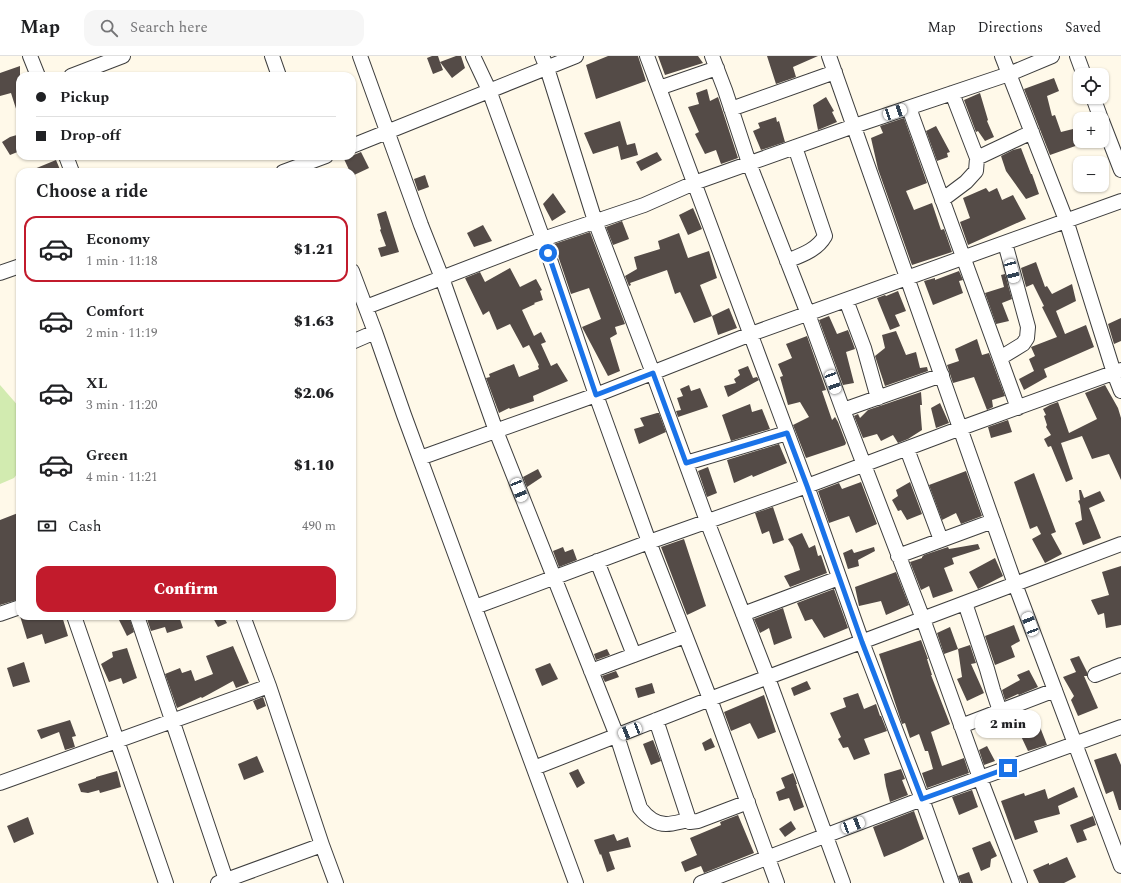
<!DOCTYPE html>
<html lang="en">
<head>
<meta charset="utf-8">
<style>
  body { margin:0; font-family:Spectral,serif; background:#f6f6f6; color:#202124; height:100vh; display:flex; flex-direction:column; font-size:15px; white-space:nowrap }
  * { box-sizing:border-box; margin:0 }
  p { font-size:13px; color:#757577 }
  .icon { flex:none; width:22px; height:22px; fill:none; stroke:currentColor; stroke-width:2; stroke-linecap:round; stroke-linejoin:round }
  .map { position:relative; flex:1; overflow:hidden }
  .panel { position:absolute; left:16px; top:112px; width:340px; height:452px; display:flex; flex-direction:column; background:#fff; border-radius:12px; box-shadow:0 1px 3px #0004 }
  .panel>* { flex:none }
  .hud { position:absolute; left:16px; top:16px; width:340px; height:88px; border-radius:12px; box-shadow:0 1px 3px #0004; display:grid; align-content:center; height:88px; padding:0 20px; background:#fff }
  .buttons { position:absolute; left:1073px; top:12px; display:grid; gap:8px }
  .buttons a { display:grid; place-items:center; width:36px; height:36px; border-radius:8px; background:#fff; box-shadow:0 1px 3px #0004; font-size:20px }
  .end { position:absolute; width:18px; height:18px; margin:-9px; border:5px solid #1a73e8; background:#fff; box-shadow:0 0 0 2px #fff }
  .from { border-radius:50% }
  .bubble { position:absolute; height:28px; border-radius:12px; background:#fff; box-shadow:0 1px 3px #0004; font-size:13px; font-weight:800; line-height:28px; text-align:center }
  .car { position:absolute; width:12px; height:24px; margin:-12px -6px; border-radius:5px; box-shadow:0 0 3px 1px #0007; background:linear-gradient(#fff 24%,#345 0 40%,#fff 0 76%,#345 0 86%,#fff 0) }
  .hud b { display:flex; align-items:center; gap:14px; height:38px; font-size:15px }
  .hud b+b { border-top:1px solid #e0e0e0 }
  .hud i { width:10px; height:10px; background:#202124 }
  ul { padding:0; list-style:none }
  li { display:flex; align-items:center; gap:12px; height:66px; margin:0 8px 6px; padding:0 12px; border:2px solid transparent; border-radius:12px }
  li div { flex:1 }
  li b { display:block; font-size:15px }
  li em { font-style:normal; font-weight:800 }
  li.selected { border-color:#c21b2c }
  li>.icon { width:36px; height:36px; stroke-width:1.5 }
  h2 { padding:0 20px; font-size:18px; line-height:48px }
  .pay { display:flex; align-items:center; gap:10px; height:44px; padding:0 20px; font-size:15px }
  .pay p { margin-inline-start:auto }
  .action { display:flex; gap:8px; margin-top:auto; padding:8px 20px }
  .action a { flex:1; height:46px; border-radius:12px; background:#c21b2c; color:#fff; font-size:16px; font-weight:800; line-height:46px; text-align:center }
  header { display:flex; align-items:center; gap:24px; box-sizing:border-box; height:56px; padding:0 20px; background:#fff; border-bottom:1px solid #e0e0e0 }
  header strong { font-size:19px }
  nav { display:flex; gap:22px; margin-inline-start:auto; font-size:14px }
  .search { width:280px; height:36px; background:#f6f6f6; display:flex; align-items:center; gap:10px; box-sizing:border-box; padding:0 14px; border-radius:12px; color:#757577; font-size:15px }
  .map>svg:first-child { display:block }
</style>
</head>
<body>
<header>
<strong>Map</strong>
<div class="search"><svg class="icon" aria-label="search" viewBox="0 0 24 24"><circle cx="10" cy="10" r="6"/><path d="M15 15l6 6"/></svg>Search here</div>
<nav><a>Map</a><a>Directions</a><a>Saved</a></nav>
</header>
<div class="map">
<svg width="1121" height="827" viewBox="0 0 1121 827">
  <rect width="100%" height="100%" fill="#fff9e9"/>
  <!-- green -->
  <path fill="#d2ebb0" d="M0 329 20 352V414L14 422 0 428Z"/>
  <!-- building -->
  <path fill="#544b47" d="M432 0H438L440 6 456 0H461L465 12 452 22 440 6 443 14 433 18 427 2Z
    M608 0H638L646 25 596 43 586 9Z
    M658 0H698L703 7 665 19Z
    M767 0H818L793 11 796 21 776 28Z
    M20 10V58L18 59 11 37 0 40V17Z
    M1054 22 1059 35 1047 40 1052 60 1055 59 1061 76 1077 72 1081 88 1050 99 1024 33Z
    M707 33 710 45 718 41 738 102 721 108 716 94 705 98 695 78 699 76 688 51 699 48 696 37Z
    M980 37 988 64 987 65 994 81 985 85 978 75 976 76 964 44Z
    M826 41 834 55 832 56 837 66 818 74 813 49Z
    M776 61 777 66 779 65 785 86 761 94 753 75 760 72 758 67Z
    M904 62 927 127 906 135 914 154 932 147 941 174 944 173 952 196 912 209 878 113 871 82 883 77 880 70Z
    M620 65 627 89 635 87 638 99 621 104 618 90 593 98 584 77Z
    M936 70 950 96 947 97 948 101 937 105 926 75Z
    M20 78V95L10 99 2 86 10 81Z
    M1021 92 1031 118H1032L1039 138 1026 143 1006 115 1001 100 1013 94Z
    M361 96 369 112 352 120V116H350L344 103Z
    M657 96 662 104 641 115 636 106Z
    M56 104 61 116H27Z
    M425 119 429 131 418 135 414 123Z
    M986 132 989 136 997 132 1002 144 1013 139 1026 163 968 189 960 166 970 162 963 142Z
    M553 137 566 156 552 165 543 148Z
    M693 152 702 173 688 179 679 159Z
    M386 155 399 196 381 201 378 192 386 190 380 174 381 173 377 158Z
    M622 165 629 183 613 189 606 171Z
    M483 169 492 185 474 191 467 177Z
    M590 176 625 268 615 271 617 278 610 282 620 315 608 320 582 271 601 263 589 232 571 238 554 188Z
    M679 177 688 202 709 195 717 222 700 229 712 260 694 267 680 236 675 238 667 214 630 227 631 229 629 230 625 220 637 213 634 201 660 193 658 185Z
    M1036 206 1045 231 1047 230 1052 238 1072 228 1076 245 1056 255 1065 278 1086 269 1094 291 1044 313 1047 321 1024 334 1019 323 1034 315 1029 303 1035 300 1031 291 1057 281 1042 251 1044 250 1033 228 1026 231 1021 212Z
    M510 212 520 231 536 223 542 234 540 235 543 244 534 247 535 248 522 254 534 280 541 276 546 286 541 288 551 310 557 307 568 325 533 340 534 345 510 353 509 352 499 357 486 322 490 321 489 318 514 308 519 321 539 313 538 310 539 309 529 289 523 292 510 268 497 274 489 255 483 259 465 222 480 216 485 226Z
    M959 215 963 224 959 225 963 237 933 249 924 225 935 222V224Z
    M1005 218 1012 243 1002 247 1009 265 996 268 985 237 1004 231 1001 219Z
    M898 235 906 255 895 259 900 270 890 274 877 242 885 239 886 240Z
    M729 252 737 272 718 279 712 260Z
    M829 260 837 278 848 274 855 293 846 296 854 327 843 329 819 264Z
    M1121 262V285L1114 288 1108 268Z
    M896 275 906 299 916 296 920 312 927 311 928 315 885 330 875 300 885 292 882 279Z
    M807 280 826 334 822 335 832 364 835 361 838 366 846 387 845 389 806 402 793 369 809 361 800 346 788 349 780 321 783 320 778 308 792 302 786 288Z
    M977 283 982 299 989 297 1005 340 992 344 993 351 987 354 974 321 953 327 947 309 959 305 955 293Z
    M748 310 753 322 757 321 759 324 728 341 724 330 736 327 734 323 740 319 738 314Z
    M689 329 691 335 700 332 708 351 678 361 676 355 681 354 677 342 683 340 680 333Z
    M1105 329 1118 352 1121 362V424L1109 398 1092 403 1082 380 1061 387 1073 423 1066 426 1051 390 1048 391 1044 383 1051 379 1046 371 1047 369 1044 360 1046 359 1043 353 1050 349 1058 346 1069 377 1097 363 1085 337Z
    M921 336 922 349H920L922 374 908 383 898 387 893 379 881 385 877 378 863 382 854 360 858 358 860 362 868 354Z
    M940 347 949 367 936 372 931 352Z
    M750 348 752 356 762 353 770 373 731 385 722 359Z
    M657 357H659L666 376 639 388 634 373 644 370 640 362Z
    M1008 364 1012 376 991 382 988 371Z
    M779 388 787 407 753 421 752 419 734 427 727 404Z
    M708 411 717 437 707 441 698 415Z
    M538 413 542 421 527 431 523 421Z
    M966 415 982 460 961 468 956 457 942 464 929 429Z
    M1034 417 1056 476 1051 478 1062 498 1045 507 1032 483 1041 478 1037 470 1030 473 1014 426Z
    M861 426 877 468 856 477 849 460 829 467 818 435 839 427 842 433Z
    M910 426 922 458 907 464 901 454 898 455 892 444 898 440 896 434Z
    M1079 434H1081L1084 442 1100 435 1105 445 1089 452 1101 482 1083 489 1075 467 1082 464 1080 449 1078 445 1080 444Z
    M773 451 784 484 773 488 769 475 762 478 755 457Z
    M18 457 20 463V543L0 549V464Z
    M802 477 809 492 815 489 818 500 821 499 827 517 790 531 784 520 800 514 793 491 788 483Z
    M684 483 706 550 687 559 661 491Z
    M978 488 980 493 952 502 954 508 944 512 953 535 933 542 929 530 921 534 910 506 922 502V501L924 499 948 491 949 493Z
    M563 491 565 496 573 493 577 504 559 511 553 495Z
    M874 491 875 495 858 504 859 510 848 513 843 497 852 493 854 497Z
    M995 502 1003 520 978 533 969 516Z
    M1121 510V569L1106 572 1104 557 1098 559 1091 544 1109 539 1102 516Z
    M896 516 909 549 886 559 881 545 859 550 855 531Z
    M834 533 848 572 824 582 812 563 805 565 797 547Z
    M783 552 792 582 774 589 769 572 760 577 754 563Z
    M20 560H62L68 580 45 588 42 578 27 583Z
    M117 560H129L134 576 127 580Z
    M146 560H179L183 572 167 577 165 571 151 575Z
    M212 560H223L227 567 218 571Z
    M1014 569 1020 585 1011 590 1015 601 995 609 985 580Z
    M950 571 958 593 944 598 937 577Z
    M921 584 928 603H927L932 619H931L950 668 931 676 942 710 964 702 969 717 927 732 922 717 933 713 928 695H925L919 678 910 682 905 667 902 668 879 598Z
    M970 589 976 607 971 608 984 637 967 645 957 623 962 621 958 593Z
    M233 590 249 627 236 632 233 625 202 642 201 641 177 652 165 618 180 612 182 617 191 614 195 625 213 618 206 600Z
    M127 592 137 622 123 628 121 622 109 626 101 608 113 601 112 596Z
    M607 593 610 599 596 604 594 598Z
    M1079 600 1087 616V620H1084L1098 652 1078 660 1071 644 1074 640 1063 621 1076 616 1070 603Z
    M24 606 30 626 13 631 7 612Z
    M550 607 558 623 542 630 535 613Z
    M1029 614 1038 631 1019 639 1018 638 1005 644 1002 634 1020 624 1017 619Z
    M616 615 619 621 605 626 602 620Z
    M807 625 811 633 794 640 791 632Z
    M652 627 655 637 638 642 635 632Z
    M858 637 864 653 876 648 880 660H881L887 675 864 683 870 698 854 704 848 691 843 692 838 683 841 681 830 657 846 651 843 642Z
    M764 639 776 676 758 683 750 667 731 675 724 656Z
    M263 641 266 650 257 654 253 645Z
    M70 664 76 680 72 681 75 691 65 694 59 676 41 683 37 674Z
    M1040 671 1047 689 1028 695 1020 678Z
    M711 682 715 691 705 695 702 687Z
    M653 684 661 705 651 709 643 688Z
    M987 690 995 705 984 709 979 694Z
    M1116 697 1121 709V754H1119L1113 735 1106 738 1094 704Z
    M257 700 264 716 244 724 238 708Z
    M578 713 585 727 577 732 569 717Z
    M901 713 905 723 902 724 908 739 890 746 886 730 884 718Z
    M117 715 121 731 100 737 99 734 88 737 81 736 78 728 96 722V721Z
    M793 717 797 728H796L804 751 794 755 789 742 779 745 776 736 785 732 781 722Z
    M1074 731 1078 741 1058 750 1060 758 1034 765 1038 776 1015 784 1001 745 1024 737 1025 740 1045 733 1048 743Z
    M972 734 978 751 959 759 952 741Z
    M914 755 924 783 901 794 884 801 873 771Z
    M738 759 754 797 704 817 701 810 685 816 681 806 697 799 690 782 721 769 720 766Z
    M1093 760 1096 769 1083 774 1087 784 1077 787 1070 769Z
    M28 761 34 778 14 787 7 770Z
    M791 765 796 773 785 781 779 773Z
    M614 778 617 785 628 781 631 791 609 796 615 813 607 816 601 798 600 799 594 784Z
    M990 785 997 800 991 803 990 811 981 815 972 792Z
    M1067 801 1076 821 1064 827H1039L1033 814 1049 807V809Z
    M969 816 973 827H961L958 820Z"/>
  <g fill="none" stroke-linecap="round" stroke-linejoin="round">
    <!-- minor casing -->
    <g stroke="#3e3e3e" stroke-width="16">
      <path id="minor" d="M30 0 38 20
        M272 0 279 20
        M360 0 421 169 442 222 496 375 617 680 640 752C646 760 655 768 666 768 674 768 682 765 689 764
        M473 0 489 34 543 183 596 339 649 486 710 643 777 827
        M542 0 547 12 595 165 653 317 707 465 768 622 843 827
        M647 0 807 430 862 586 922 743 952 827
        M712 0 725 34 749 107 808 258 843 354 923 563 980 722 1020 827
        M829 0 1015 528 1121 810
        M1002 0 1066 164 1114 317 1121 335
        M1077 0 1084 19
        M71 20 123 0
        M659 32 717 12
        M952 37 977 102 1032 76
        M1093 41 1101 63
        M909 52 1018 352
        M731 53 835 16
        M1102 65 1121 114
        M352 90 576 0
        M66 100 72 116
        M283 116 326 100
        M942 144 966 126 976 115 977 102
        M787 205C802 199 817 194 825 180L795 91
        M352 215 375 276 404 359 576 827
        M0 217 20 210
        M846 244 864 292 878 342
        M366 251 543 183 644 149 694 127 854 70 1009 18 1052 0
        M352 286 375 276
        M1000 302 1023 288 1027 282 1028 271 1005 187
        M843 354 942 319
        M907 393 941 484
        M420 402 596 339 751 278 1121 145
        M686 407 787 377
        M898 500 993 465
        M597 505 634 599
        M965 547 987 613 993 634 1000 655
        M475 551 649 486 807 430 961 372 1121 314
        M0 558 20 551
        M743 558 839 522
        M74 560 166 827
        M137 560 227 827
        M243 560 269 630 322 789 336 827
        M591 615 685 580
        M1095 619 1121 609
        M656 664 689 764 690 766 698 765 748 746
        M961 670 1055 634
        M534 712 710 643 1015 528 1121 488
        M0 727 269 630
        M218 827 322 789
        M701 827 922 743 1121 671"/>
    </g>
    <!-- minor -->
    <use href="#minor" stroke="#fff" stroke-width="14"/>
  </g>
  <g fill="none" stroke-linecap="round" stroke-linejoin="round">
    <!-- route -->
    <path stroke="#1a73e8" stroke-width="5" d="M548 197 596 339 653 317 686 407 787 377 807 430 862 586 922 743 1008 712"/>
  </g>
</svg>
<div class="buttons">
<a><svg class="icon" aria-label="locate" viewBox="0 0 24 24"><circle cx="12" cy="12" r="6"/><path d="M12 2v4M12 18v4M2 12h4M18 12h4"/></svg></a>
<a>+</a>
<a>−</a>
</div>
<i class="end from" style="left:548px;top:197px"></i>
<i class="end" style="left:1008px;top:712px"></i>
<div class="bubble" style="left:975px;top:654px;width:66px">2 min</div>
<i class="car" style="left:895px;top:56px;rotate:72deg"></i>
<i class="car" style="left:1012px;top:215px;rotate:165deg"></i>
<i class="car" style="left:833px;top:326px;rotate:160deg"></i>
<i class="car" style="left:519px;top:434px;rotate:158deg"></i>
<i class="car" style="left:1030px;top:568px;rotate:339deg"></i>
<i class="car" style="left:630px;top:675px;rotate:248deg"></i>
<i class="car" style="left:853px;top:769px;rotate:69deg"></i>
<div class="hud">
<b><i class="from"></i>Pickup</b>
<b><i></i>Drop-off</b>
</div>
<section class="panel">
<h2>Choose a ride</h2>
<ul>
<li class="selected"><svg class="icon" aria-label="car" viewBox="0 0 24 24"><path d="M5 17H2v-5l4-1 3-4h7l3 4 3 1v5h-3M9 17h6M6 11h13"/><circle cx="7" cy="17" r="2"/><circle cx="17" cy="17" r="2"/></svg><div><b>Economy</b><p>1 min · 11:18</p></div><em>$1.21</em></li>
<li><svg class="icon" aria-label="car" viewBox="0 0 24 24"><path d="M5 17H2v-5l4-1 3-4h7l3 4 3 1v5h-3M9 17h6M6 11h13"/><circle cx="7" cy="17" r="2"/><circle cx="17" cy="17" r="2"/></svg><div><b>Comfort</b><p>2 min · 11:19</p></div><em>$1.63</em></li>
<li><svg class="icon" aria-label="car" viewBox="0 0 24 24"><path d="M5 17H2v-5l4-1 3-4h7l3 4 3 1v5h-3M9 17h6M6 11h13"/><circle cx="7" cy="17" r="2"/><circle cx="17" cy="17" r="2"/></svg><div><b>XL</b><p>3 min · 11:20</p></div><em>$2.06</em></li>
<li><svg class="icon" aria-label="car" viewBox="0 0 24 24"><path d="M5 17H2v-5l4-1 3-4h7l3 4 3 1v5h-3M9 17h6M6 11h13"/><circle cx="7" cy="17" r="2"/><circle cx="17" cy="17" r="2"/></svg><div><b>Green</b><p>4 min · 11:21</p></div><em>$1.10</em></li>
</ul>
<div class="pay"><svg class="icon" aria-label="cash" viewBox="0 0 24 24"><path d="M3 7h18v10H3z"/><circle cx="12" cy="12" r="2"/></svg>Cash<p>490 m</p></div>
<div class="action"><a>Confirm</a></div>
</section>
</div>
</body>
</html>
